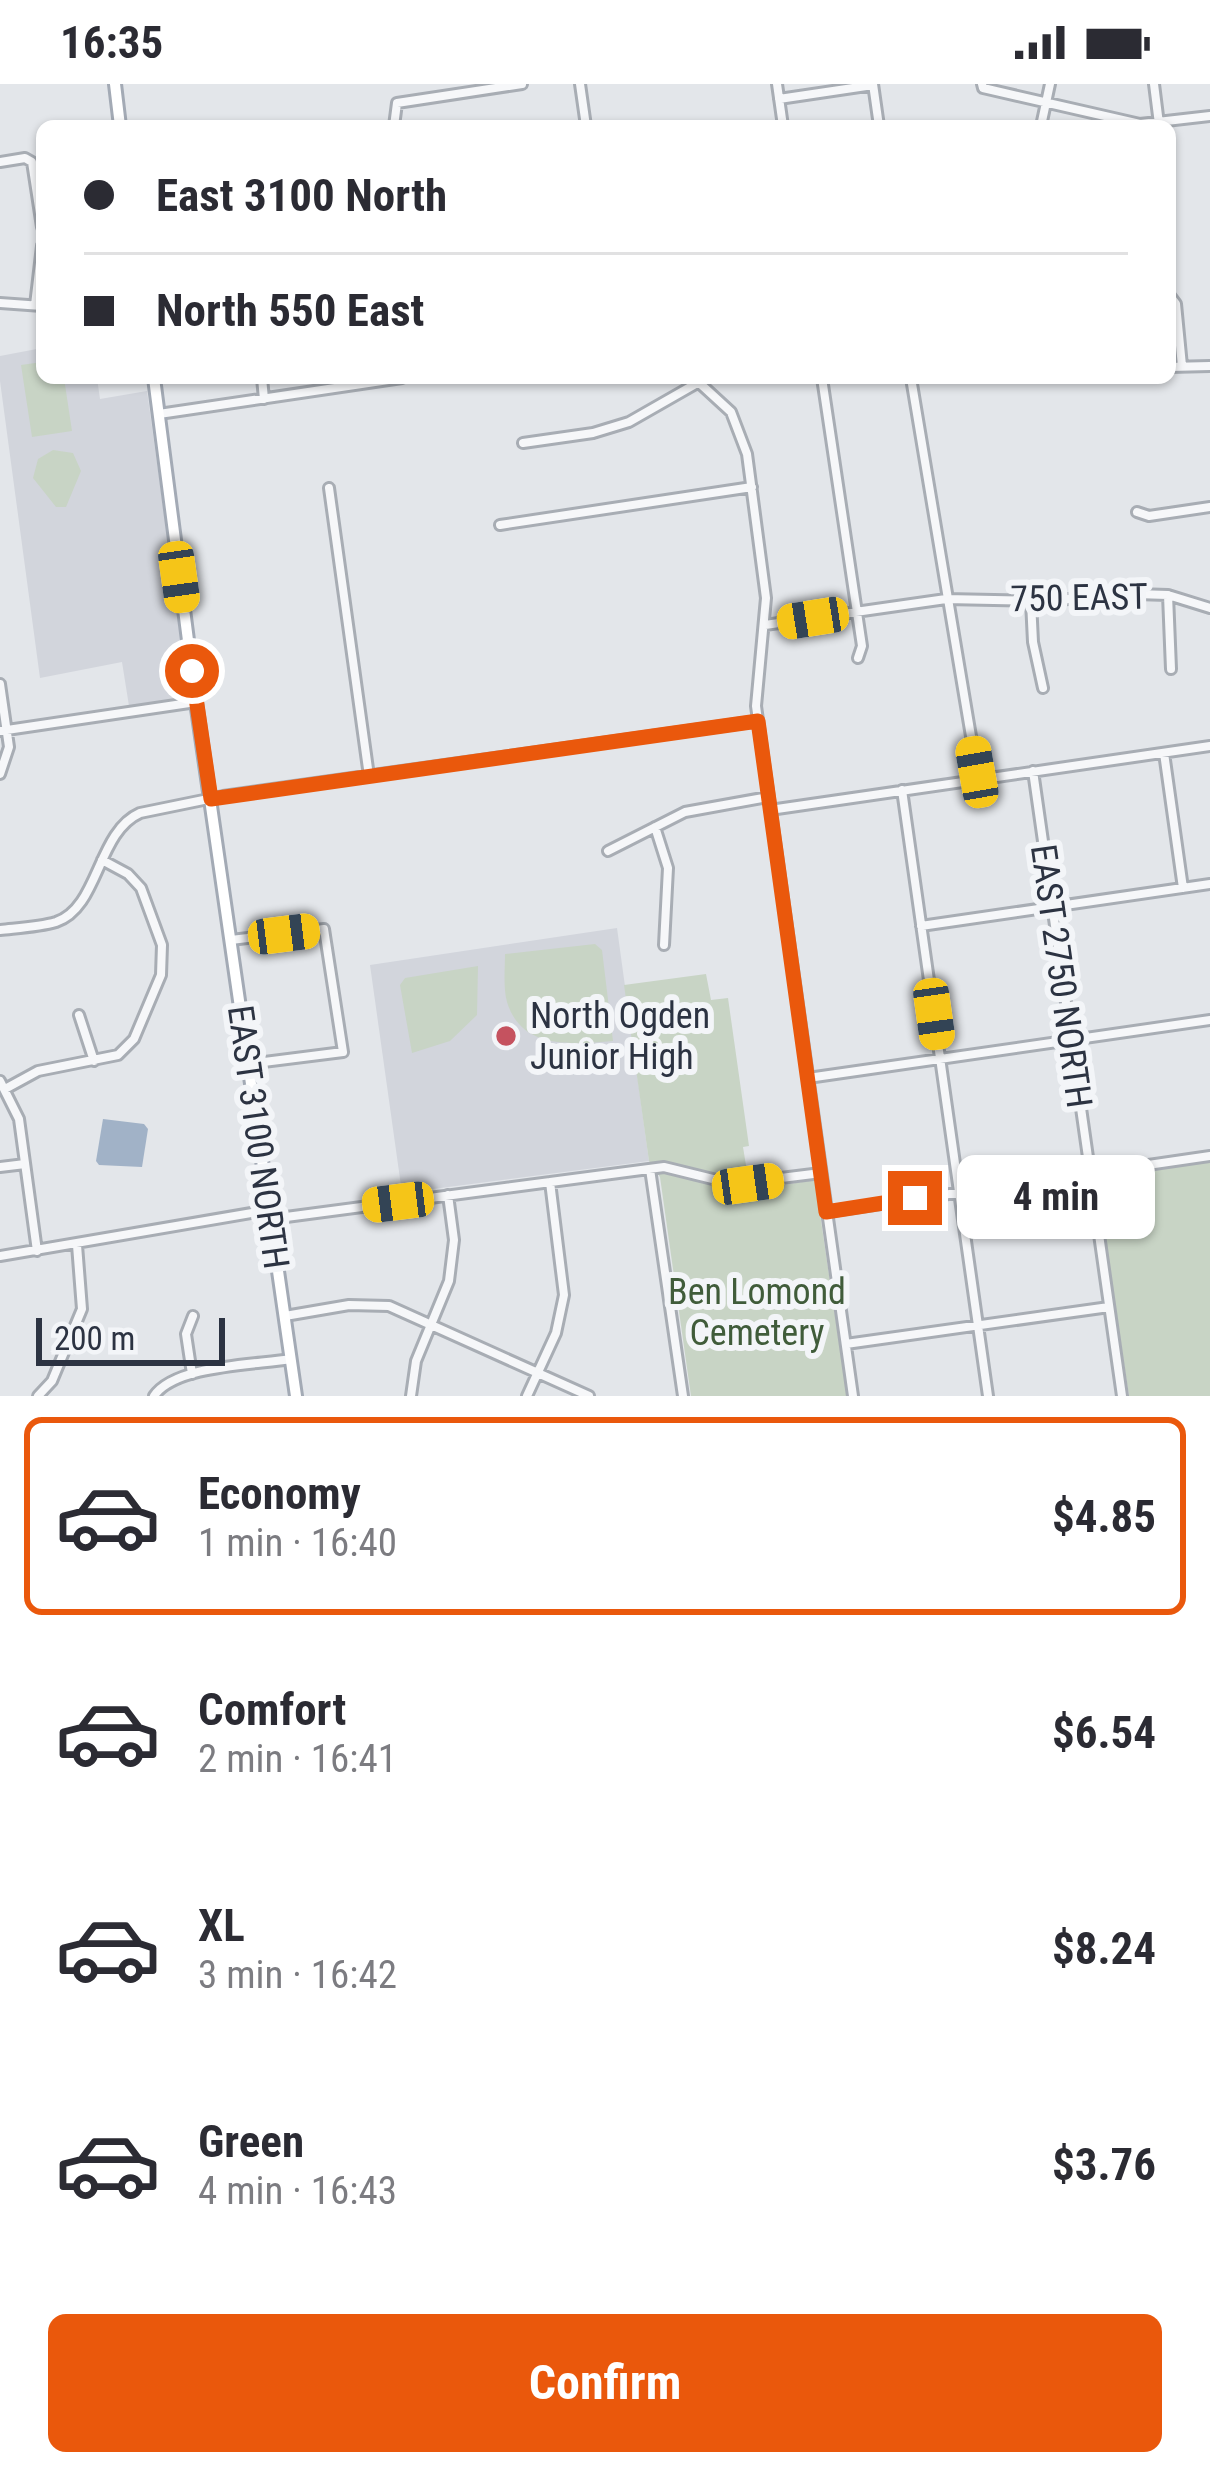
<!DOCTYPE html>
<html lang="en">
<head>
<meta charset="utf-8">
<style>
  body { margin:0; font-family:"Roboto Condensed",sans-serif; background:#f7f7f7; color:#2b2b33; height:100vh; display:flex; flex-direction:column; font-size:45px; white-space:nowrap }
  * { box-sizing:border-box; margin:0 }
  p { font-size:39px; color:#7c7c81 }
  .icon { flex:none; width:66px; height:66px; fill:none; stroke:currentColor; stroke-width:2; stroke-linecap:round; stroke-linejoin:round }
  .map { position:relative; height:1312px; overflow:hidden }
  .side { display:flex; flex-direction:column; background:#fff; flex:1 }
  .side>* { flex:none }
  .guide { position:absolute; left:36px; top:36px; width:1140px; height:264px; border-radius:18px; box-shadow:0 3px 9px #0004; display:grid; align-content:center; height:264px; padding:0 48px; background:#fff }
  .scale { position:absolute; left:36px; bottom:30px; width:189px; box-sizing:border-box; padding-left:12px; border:6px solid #2c3342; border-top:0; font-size:33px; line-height:42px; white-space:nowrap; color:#2c3342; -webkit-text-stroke:9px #f3f5f8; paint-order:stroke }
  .end { position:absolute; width:54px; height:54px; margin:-27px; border:15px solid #ea580c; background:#fff; box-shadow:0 0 0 6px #fff }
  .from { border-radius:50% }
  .bubble { position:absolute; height:84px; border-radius:18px; background:#fff; box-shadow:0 3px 9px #0004; font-size:39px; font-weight:700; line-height:84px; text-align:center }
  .car { position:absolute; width:36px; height:72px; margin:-36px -18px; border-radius:15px; box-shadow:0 0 9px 3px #0007; background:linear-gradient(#f5c518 24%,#345 0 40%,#f5c518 0 76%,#345 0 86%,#f5c518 0) }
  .guide b { display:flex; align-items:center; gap:42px; height:114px; font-size:45px }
  .guide b+b { border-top:3px solid #e1e1e2 }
  .guide i { width:30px; height:30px; background:#2b2b33 }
  ul { padding:21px 0 0; list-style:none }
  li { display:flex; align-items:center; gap:36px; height:198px; margin:0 24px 18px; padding:0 24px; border:6px solid transparent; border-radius:18px }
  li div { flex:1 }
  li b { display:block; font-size:45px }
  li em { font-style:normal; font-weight:700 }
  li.current { border-color:#ea580c }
  li>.icon { width:108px; height:108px; stroke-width:1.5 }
  .primary-button { display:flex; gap:24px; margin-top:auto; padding:24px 48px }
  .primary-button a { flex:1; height:138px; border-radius:18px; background:#ea580c; color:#fff; font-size:48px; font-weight:700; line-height:138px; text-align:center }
  .status { display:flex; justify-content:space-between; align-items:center; height:84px; padding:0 60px; background:#fff; direction:ltr }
  .status svg { height:33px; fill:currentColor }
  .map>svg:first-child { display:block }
</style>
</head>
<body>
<div class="status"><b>16:35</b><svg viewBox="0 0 49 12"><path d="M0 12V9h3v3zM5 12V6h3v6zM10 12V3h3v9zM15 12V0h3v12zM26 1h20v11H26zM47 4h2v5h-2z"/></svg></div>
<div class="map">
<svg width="1210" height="1312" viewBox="0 0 1210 1312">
  <rect width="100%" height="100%" fill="#e3e6ea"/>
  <!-- built -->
  <path fill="#d2d5dc" d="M42 264V294H97L100 315 147 307 189 608 184 614 129 622 122 578 40 594 0 297V272Z
    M617 844 649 1077 402 1109 370 881Z"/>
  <!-- green -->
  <path fill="#c8d4c5" d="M42 278V294H64L72 347 32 353 21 281Z
    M53 366 73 369 81 387 66 423H56L33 394 38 375Z
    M595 860 602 866 613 957C574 960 522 967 507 918 503 904 505 884 505 870Z
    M478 882 477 931 450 957 412 969 400 901 405 894Z
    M706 890 711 916 728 914 749 1062 743 1063 750 1106 815 1096 847 1312H691L660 1093 649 1077 624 901Z
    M1210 1077V1312H1129L1101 1130 1131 1125 1127 1091Z"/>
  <!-- water -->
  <path fill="#a1b2c7" d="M103 1035 144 1040 148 1045 142 1083 99 1081 96 1077Z"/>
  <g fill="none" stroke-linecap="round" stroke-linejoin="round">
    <!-- minor casing -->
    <g stroke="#a8adb4" stroke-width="14">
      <path id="minor" d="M580 0 586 42
        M777 0 783 42
        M873 0 879 42
        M982 0 983 4 1140 40 1210 32
        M1154 0 1159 40
        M779 15 873 1
        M394 42 397 19 522 0
        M1041 42 1050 0
        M0 78 25 74 32 78 42 143
        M1170 212 1176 220 1182 282
        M0 219 42 222
        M35 221 42 162
        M1170 283 1210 282
        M262 294 264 315
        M694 294 731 328 747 370 766 514 756 622 853 1312
        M822 294 862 562 858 574
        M911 294 978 694
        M159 330 402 294
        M523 359 593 349 629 338 699 298
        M329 404 369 692
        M1137 428 1149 432 1210 423
        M500 441 752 403
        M1168 511 1171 585
        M1031 517 1033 558 1043 604
        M765 541 946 515 1042 517 1136 510 1168 511 1210 524
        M0 600 9 663 0 690
        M0 647 196 618
        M1164 669 1183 804
        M1033 687 1122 1312
        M902 706 988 1312
        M770 726 1210 662
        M655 743 668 784 664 861
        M608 767 685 728 768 713
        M921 842 1210 800
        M0 846C18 844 39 843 56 838 99 824 97 748 140 729L223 712 758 637
        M231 856 324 845 343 968 248 980
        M79 931 94 977
        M808 994 1210 936
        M0 997 19 1035 37 1167
        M5 1005 38 987 118 971 134 955 161 891 162 861 141 804 128 790 102 776
        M0 1083 25 1080
        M650 1085 683 1312
        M826 1128 1210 1072
        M271 1135 664 1083 733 1100 821 1089
        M0 1172 269 1126
        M285 1232 349 1221 389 1222 589 1312
        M846 1260 1109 1223
        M192 1290 186 1250 193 1232
        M38 1312 52 1297 82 1225 77 1161
        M154 1312C175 1281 255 1281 291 1275
        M411 1312 416 1277 449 1197 454 1156 448 1111
        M527 1312 556 1249 564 1211 550 1098"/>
    </g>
    <!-- major casing -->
    <g stroke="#a3aab5" stroke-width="16">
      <path id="major" d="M115 0 120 42
        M154 294 196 618 296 1312"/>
    </g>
    <!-- minor -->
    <use href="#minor" stroke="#f6f7f9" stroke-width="8"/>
    <!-- major -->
    <use href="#major" stroke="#fff" stroke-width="10"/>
  </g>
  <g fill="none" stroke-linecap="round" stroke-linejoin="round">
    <!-- route -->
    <path stroke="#ea580c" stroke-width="15" d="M192 587 211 715 758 637 826 1128 915 1114"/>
  </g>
  <!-- markers -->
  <circle fill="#c5525f" stroke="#f3f5f8" stroke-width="4.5" cx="506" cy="952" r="12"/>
  <g text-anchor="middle" stroke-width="12" stroke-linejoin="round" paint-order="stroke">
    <!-- street labels -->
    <g font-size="36" fill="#2c3342" stroke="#f3f5f8">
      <text transform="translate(1079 513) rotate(-1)" y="13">750 EAST</text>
      <text transform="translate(1062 892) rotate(82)" y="13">EAST 2750 NORTH</text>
      <text transform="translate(259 1053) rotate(82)" y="13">EAST 3100 NORTH</text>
    </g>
    <!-- poi labels -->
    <g font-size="36" fill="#2c3342" stroke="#f3f5f8" text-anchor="start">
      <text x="530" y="944">North Ogden<tspan x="530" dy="41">Junior High</tspan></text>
    </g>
    <!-- park labels -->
    <g font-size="36" fill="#405c3a" stroke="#f3f5f8">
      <text x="757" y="1220">Ben Lomond<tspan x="757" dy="41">Cemetery</tspan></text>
    </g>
  </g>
</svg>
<div class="scale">200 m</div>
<i class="end from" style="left:192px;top:587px"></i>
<i class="end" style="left:915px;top:1114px"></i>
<div class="bubble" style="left:957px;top:1071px;width:198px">4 min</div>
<i class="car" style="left:179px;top:493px;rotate:172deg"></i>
<i class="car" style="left:813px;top:534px;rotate:261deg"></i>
<i class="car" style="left:977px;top:688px;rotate:350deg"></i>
<i class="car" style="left:284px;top:850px;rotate:83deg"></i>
<i class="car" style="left:934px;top:930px;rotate:172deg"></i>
<i class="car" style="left:748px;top:1100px;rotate:82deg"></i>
<i class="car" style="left:398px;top:1118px;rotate:263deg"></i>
<div class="guide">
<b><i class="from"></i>East 3100 North</b>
<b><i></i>North 550 East</b>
</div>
</div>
<section class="side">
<ul>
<li class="current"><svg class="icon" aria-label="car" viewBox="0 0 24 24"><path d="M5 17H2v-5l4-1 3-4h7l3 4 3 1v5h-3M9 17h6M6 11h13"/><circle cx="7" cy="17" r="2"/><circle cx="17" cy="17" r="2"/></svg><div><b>Economy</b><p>1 min · 16:40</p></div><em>$4.85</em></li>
<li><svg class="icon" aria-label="car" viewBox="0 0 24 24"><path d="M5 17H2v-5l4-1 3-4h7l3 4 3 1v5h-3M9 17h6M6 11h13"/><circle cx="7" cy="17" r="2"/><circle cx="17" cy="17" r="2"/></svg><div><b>Comfort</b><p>2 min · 16:41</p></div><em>$6.54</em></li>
<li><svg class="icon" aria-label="car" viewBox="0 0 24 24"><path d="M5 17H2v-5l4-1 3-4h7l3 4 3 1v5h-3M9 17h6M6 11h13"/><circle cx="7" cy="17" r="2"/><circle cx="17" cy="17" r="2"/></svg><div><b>XL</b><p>3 min · 16:42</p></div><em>$8.24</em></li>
<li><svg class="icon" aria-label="car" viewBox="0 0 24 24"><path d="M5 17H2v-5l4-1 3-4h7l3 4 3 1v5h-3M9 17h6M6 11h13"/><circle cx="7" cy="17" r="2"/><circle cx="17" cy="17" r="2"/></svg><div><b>Green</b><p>4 min · 16:43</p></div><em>$3.76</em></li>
</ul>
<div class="primary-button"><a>Confirm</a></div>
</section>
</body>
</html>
